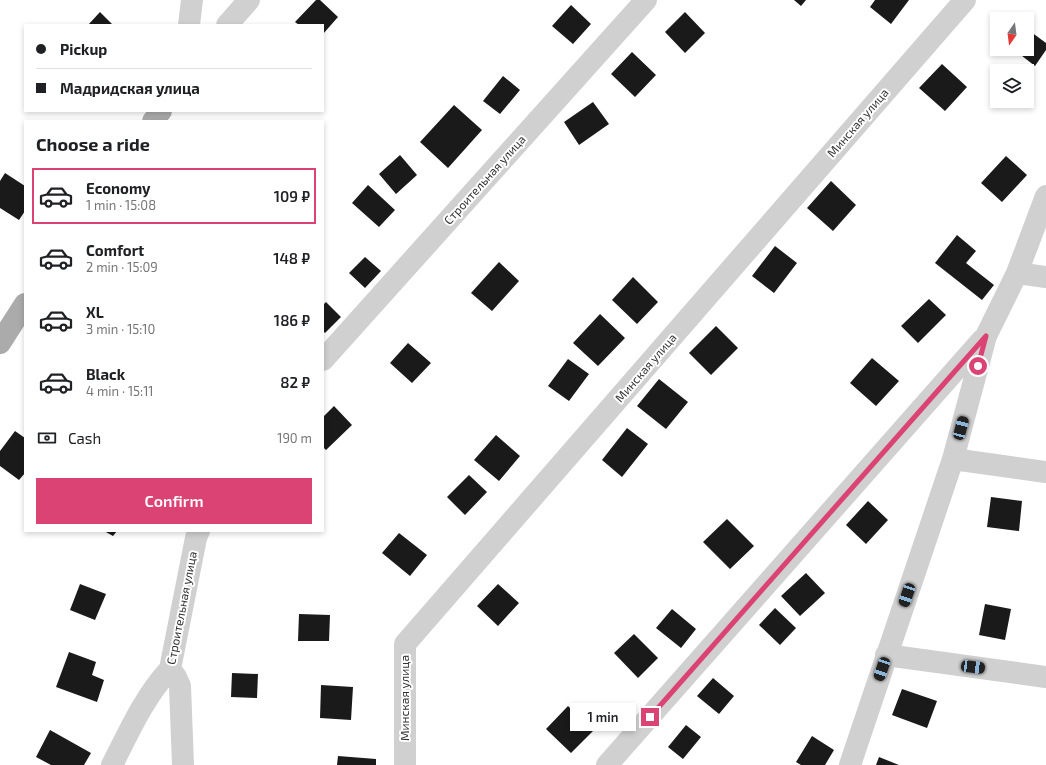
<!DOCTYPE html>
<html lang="en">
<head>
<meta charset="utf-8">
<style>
  body { margin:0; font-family:"Exo 2",sans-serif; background:#f2f2f2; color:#202124; height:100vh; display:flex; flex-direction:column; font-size:15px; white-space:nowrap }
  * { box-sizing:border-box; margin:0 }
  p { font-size:13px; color:#757577 }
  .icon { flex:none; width:22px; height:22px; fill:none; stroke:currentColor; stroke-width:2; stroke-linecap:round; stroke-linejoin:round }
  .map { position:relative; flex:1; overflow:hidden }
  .drawer { position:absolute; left:24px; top:120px; width:300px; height:412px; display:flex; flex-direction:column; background:#fff; border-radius:0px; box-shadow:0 2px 6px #0003 }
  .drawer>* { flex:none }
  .hud { position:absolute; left:24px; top:24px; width:300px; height:88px; border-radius:0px; box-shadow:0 2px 6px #0003; display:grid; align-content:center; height:88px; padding:0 12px; background:#fff }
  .needle { width:26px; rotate:194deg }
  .buttons { position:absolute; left:990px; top:12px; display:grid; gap:8px }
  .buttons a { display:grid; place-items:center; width:44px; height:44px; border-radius:0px; background:#fff; box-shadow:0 2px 6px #0003; font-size:20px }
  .end { position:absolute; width:18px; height:18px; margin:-9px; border:5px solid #dc4375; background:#fff; box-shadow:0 0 0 2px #fff }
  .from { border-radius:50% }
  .bubble { position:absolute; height:28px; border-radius:0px; background:#fff; box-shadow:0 2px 6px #0003; font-size:13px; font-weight:600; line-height:28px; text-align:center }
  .car { position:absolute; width:12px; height:24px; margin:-12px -6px; border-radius:5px; box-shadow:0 0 3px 1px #0007; background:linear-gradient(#222 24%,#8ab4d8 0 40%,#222 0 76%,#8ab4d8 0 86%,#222 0) }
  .hud b { display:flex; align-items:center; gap:14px; height:38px; font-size:15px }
  .hud b+b { border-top:1px solid #e0e0e0 }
  .hud i { width:10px; height:10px; background:#202124 }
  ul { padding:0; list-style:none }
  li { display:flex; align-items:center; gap:12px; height:56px; margin:0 8px 6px; padding:0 4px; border:2px solid transparent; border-radius:0px }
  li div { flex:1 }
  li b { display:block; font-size:15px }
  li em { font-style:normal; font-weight:600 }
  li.current { border-color:#dc4375 }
  li>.icon { width:36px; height:36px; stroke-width:1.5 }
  h2 { padding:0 12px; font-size:18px; line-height:48px }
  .pay { display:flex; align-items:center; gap:10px; height:44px; padding:0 12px; font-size:15px }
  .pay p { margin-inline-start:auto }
  .primary-button { display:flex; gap:8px; margin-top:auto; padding:8px 12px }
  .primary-button a { flex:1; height:46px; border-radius:0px; background:#dc4375; color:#fff; font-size:16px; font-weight:600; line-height:46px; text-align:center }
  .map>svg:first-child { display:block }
</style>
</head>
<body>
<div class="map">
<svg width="1046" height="765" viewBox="0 0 1046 765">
  <rect width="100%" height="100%" fill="#fff"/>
  <!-- building -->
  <path fill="#1a1a1a" d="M316 0H320L338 17 323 34V25H299L295 22Z
    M794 0H806L801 6Z
    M875 0H909L891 24 870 7Z
    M571 5 591 24 573 44 552 26Z
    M100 12 113 25H88Z
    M685 12 705 33 685 53 665 32Z
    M1027 29 1046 43V50L1035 66 1013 49H1027Z
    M632 52 656 75 635 97 611 74Z
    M942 64 967 87 945 111 919 88Z
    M503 76 520 90 500 114 483 101Z
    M593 102 609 124 579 145 564 122Z
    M454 105 482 130 448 168 420 142Z
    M400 155 417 175 396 194 379 174Z
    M1006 156 1027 175 1002 202 981 183Z
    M5 173 25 186V211L19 220 0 208V181Z
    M831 181 856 205 833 231 807 208Z
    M368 185 395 210 379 227 352 203Z
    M957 235 976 251 966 263 994 285 982 300 935 263Z
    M775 246 797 263 774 293 752 276Z
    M365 257 381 271 365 288 349 273Z
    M499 262 519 281 492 311 471 293Z
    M633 277 658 302 637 324 612 300Z
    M929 299 946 315 918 343 901 326Z
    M326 302 341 317 325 333 323 331V305Z
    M600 314 625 338 598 366 573 343Z
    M716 326 738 348 711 375 689 353Z
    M408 343 431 363 412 383 390 363Z
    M872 358 899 381 876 406 850 383Z
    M568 359 589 374 569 401 548 386Z
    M659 379 688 402 666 429 637 406Z
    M334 406 352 425 326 450 323 447V417Z
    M627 428 648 444 622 477 602 460Z
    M15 431 25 438V473L19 480 0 466V451Z
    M496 435 520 456 499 481 474 460Z
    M469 475 487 492 465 515 447 497Z
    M991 497 1022 501 1019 531 987 527Z
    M868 501 888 520 866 544 846 525Z
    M727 519 754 546 730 569 703 542Z
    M104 531H117L113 536Z
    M399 533 427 555 410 576 382 553Z
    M806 573 825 593 800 616 781 596Z
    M80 584 106 594 95 620 70 610Z
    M498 584 519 603 498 626 477 606Z
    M985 604 1011 609 1005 640 979 635Z
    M775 608 796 628 780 645 759 625Z
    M672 609 696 629 681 648 656 628Z
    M299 614 330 615 329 641H298Z
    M634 634 658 658 638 678 614 653Z
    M69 652 96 662 92 675 104 680 97 702 56 687Z
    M232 673 258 674 257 698 231 697Z
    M713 678 734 696 719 714 697 696Z
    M321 685 353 687 351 720 320 718Z
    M902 689 937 701 927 728 892 715Z
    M568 706 593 731 571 753 546 729Z
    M686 725 701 737 683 759 668 747Z
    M50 730 91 753 84 765H51L36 757Z
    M812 736 834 750 825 765H801L796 762Z
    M338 756 376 759V765H337Z
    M879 757 899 765H876Z"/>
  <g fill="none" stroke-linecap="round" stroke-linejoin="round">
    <!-- minor -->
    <path stroke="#d0d0d0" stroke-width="22" d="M189 25 192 0
      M227 25 249 0
      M1017 273 1046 277
      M323 360 646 0
      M953 459 1046 472
      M886 655 1046 677
      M170 669 176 677 180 686 183 765
      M112 765C129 732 144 697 170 669L196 538 199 531
      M405 765V644L965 0
      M607 765 982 340
      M850 765 953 459 986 336 1017 273 1046 196"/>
    <!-- major -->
    <path stroke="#ababab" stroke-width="22" d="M153 121 161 111
      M0 343 25 304"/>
  </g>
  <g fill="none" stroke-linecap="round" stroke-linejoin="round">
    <!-- route -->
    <path stroke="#dc4375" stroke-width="5" d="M650 717 986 336 978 366"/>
  </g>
  <g text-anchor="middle" stroke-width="4" stroke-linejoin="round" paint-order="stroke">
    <!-- street labels -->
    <g font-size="12" fill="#333" stroke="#fff">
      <text transform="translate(858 123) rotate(-49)" y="4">Минская улица</text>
      <text transform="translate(485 180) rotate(-48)" y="4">Строительная улица</text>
      <text transform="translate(646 368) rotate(-49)" y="4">Минская улица</text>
      <text transform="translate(182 608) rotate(-79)" y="4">Строительная улица</text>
      <text transform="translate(405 698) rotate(-90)" y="4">Минская улица</text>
    </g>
  </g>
</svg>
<div class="buttons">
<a><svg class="needle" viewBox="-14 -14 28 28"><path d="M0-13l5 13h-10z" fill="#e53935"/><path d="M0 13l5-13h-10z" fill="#757577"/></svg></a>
<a><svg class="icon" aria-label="layers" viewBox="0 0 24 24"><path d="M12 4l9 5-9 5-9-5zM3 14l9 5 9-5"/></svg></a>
</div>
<i class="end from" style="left:978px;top:366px"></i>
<i class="end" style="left:650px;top:717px"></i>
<div class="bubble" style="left:570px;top:703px;width:66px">1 min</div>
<i class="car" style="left:961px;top:428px;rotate:15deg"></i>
<i class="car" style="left:907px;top:595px;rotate:199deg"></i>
<i class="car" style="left:973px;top:667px;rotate:97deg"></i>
<i class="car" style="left:882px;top:669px;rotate:199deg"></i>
<div class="hud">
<b><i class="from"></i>Pickup</b>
<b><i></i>Мадридская улица</b>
</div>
<section class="drawer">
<h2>Choose a ride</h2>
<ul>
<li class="current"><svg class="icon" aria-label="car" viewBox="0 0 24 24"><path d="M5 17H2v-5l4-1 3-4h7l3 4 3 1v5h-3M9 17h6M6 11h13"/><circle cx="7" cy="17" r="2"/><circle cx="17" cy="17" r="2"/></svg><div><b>Economy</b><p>1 min · 15:08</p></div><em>109 ₽</em></li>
<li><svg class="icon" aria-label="car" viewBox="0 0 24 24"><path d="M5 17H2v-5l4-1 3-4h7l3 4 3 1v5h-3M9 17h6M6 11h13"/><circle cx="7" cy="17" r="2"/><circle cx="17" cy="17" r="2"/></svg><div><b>Comfort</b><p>2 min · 15:09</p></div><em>148 ₽</em></li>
<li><svg class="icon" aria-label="car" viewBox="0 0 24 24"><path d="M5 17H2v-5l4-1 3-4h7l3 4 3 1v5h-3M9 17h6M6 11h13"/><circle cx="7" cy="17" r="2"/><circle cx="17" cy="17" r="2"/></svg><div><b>XL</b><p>3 min · 15:10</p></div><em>186 ₽</em></li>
<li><svg class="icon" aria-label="car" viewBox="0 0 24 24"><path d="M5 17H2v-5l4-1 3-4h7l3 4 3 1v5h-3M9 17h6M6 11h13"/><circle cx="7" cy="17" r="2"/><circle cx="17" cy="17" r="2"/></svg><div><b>Black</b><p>4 min · 15:11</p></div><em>82 ₽</em></li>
</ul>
<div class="pay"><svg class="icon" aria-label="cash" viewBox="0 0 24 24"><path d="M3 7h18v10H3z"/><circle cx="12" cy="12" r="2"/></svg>Cash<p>190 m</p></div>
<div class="primary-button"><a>Confirm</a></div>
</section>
</div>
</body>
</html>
